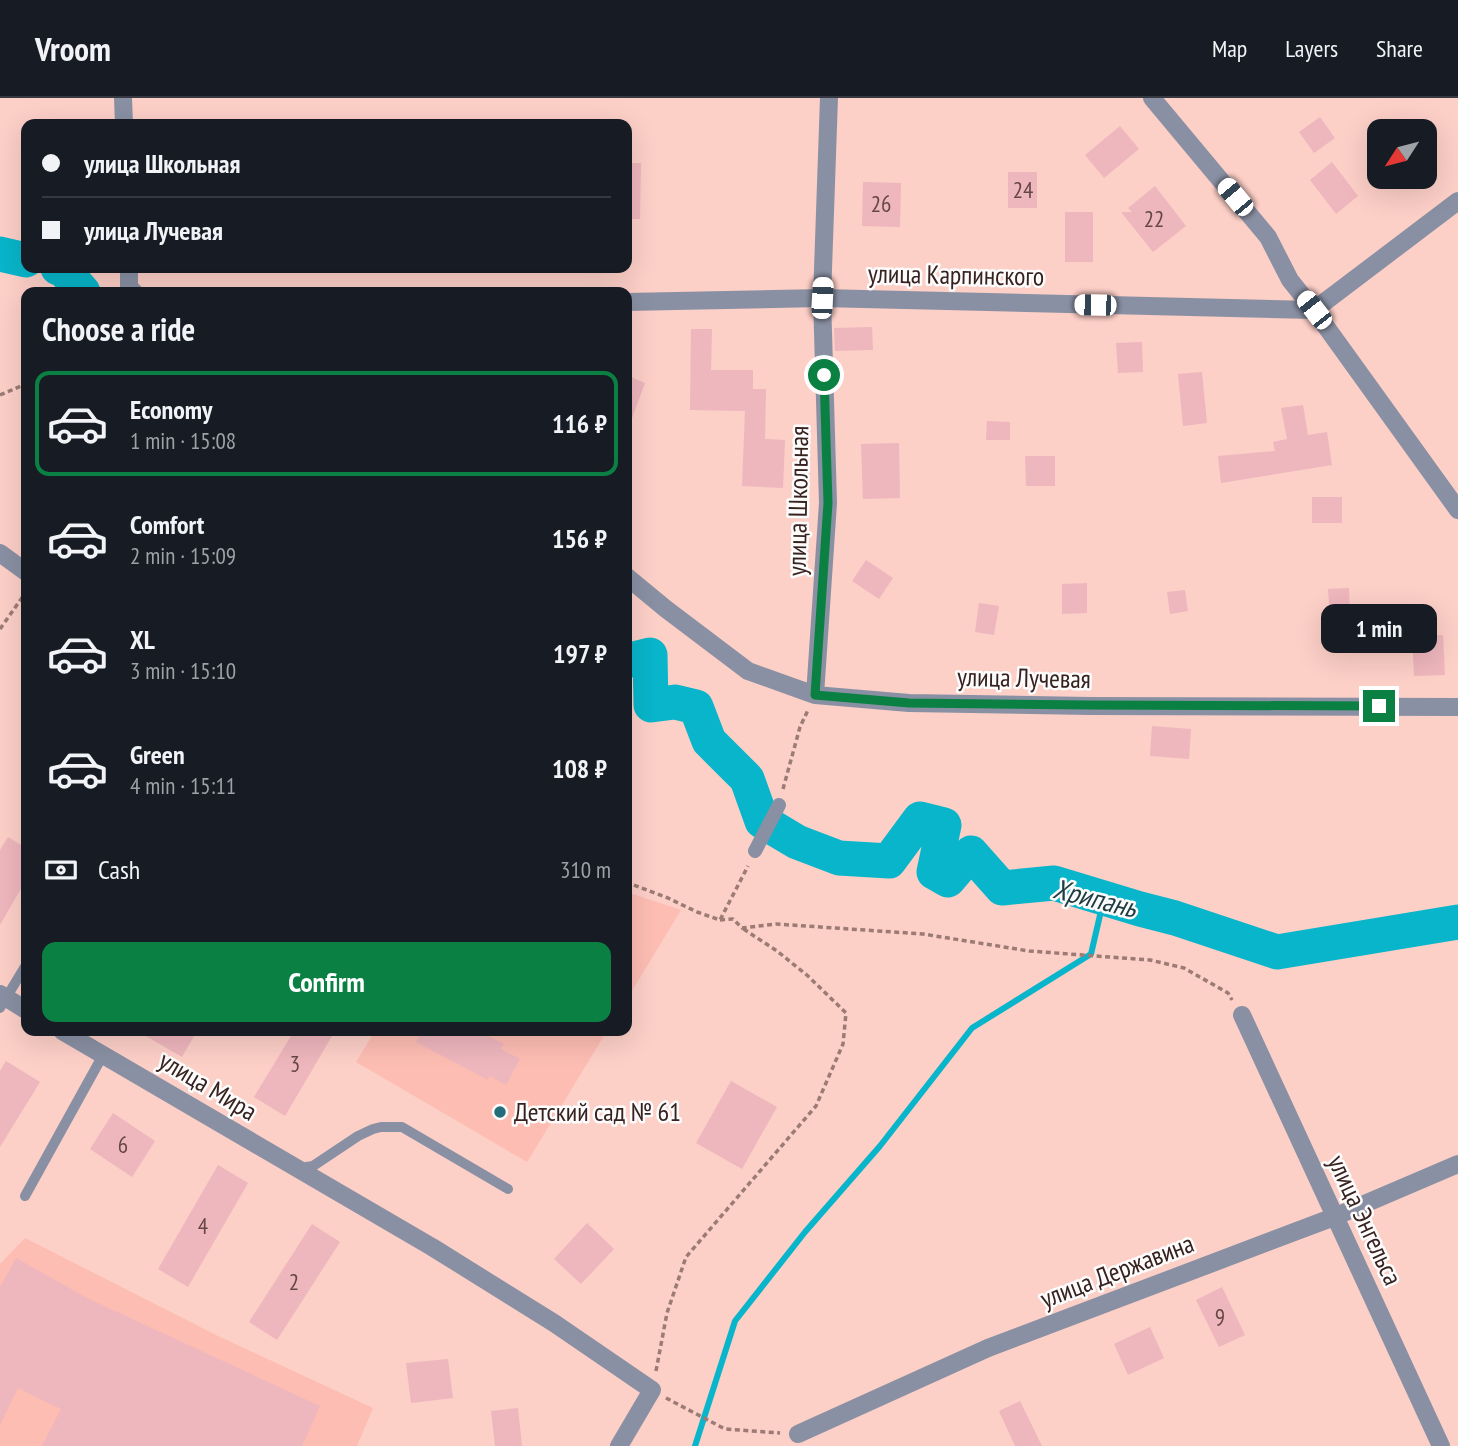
<!DOCTYPE html>
<html lang="en">
<head>
<meta charset="utf-8">
<style>
  body { margin:0; font-family:"PT Sans Narrow",sans-serif; background:#242831; color:#f1f3f6; height:100vh; display:flex; flex-direction:column; font-size:26px; white-space:nowrap }
  * { box-sizing:border-box; margin:0 }
  p { font-size:23px; color:#9ea1a6 }
  .icon { flex:none; width:38px; height:38px; fill:none; stroke:currentColor; stroke-width:2; stroke-linecap:round; stroke-linejoin:round }
  .map { position:relative; flex:1; overflow:hidden }
  .drawer { position:absolute; left:21px; top:189px; width:611px; height:749px; display:flex; flex-direction:column; background:#171b24; border-radius:14px; box-shadow:0 7px 28px #0002 }
  .drawer>* { flex:none }
  .hud { position:absolute; left:21px; top:21px; width:611px; height:154px; border-radius:14px; box-shadow:0 7px 28px #0002; display:grid; align-content:center; height:154px; padding:0 21px; background:#171b24 }
  .needle { width:46px; rotate:234deg }
  .controls { position:absolute; left:1367px; top:21px; display:grid; gap:14px }
  .controls a { display:grid; place-items:center; width:70px; height:70px; border-radius:14px; background:#171b24; box-shadow:0 7px 28px #0002; font-size:35px }
  .end { position:absolute; width:32px; height:32px; margin:-16px; border:9px solid #0b8043; background:#fff; box-shadow:0 0 0 4px #fff }
  .from { border-radius:50% }
  .bubble { position:absolute; height:49px; border-radius:14px; background:#171b24; box-shadow:0 7px 28px #0002; font-size:23px; font-weight:800; line-height:49px; text-align:center }
  .car { position:absolute; width:21px; height:42px; margin:-21px -10px; border-radius:9px; box-shadow:0 0 5px 2px #0007; background:linear-gradient(#fff 24%,#345 0 40%,#fff 0 76%,#345 0 86%,#fff 0) }
  .hud b { display:flex; align-items:center; gap:24px; height:66px; font-size:26px }
  .hud b+b { border-top:2px solid #363941 }
  .hud i { width:18px; height:18px; background:#f1f3f6 }
  ul { padding:0; list-style:none }
  li { display:flex; align-items:center; gap:21px; height:105px; margin:0 14px 10px; padding:0 7px; border:4px solid transparent; border-radius:14px }
  li div { flex:1 }
  li b { display:block; font-size:26px }
  li em { font-style:normal; font-weight:800 }
  li.on { border-color:#0b8043 }
  li>.icon { width:63px; height:63px; stroke-width:1.5 }
  h2 { padding:0 21px; font-size:32px; line-height:84px }
  .pay { display:flex; align-items:center; gap:18px; height:77px; padding:0 21px; font-size:26px }
  .pay p { margin-inline-start:auto }
  .primary-button { display:flex; gap:14px; margin-top:auto; padding:14px 21px }
  .primary-button a { flex:1; height:80px; border-radius:14px; background:#0b8043; color:#fff; font-size:28px; font-weight:800; line-height:80px; text-align:center }
  header { display:flex; align-items:center; gap:42px; box-sizing:border-box; height:98px; padding:0 35px; background:#171b24; border-bottom:2px solid #363941 }
  header strong { font-size:33px }
  nav { display:flex; gap:38px; margin-inline-start:auto; font-size:24px }
  .map>svg:first-child { display:block }
</style>
</head>
<body>
<header>
<strong>Vroom</strong>
<nav><a>Map</a><a>Layers</a><a>Share</a></nav>
</header>
<div class="map">
<svg width="1458" height="1348" viewBox="0 0 1458 1348">
  <rect width="100%" height="100%" fill="#fccfc7"/>
  <!-- built -->
  <path fill="#fdbdb3" d="M627 794 681 812 627 901 626 794Z
    M375 933H607L527 1064 356 964Z
    M25 1140 218 1238 373 1310 357 1348H0V1166Z"/>
  <g fill="none" stroke-linecap="round" stroke-linejoin="round">
    <!-- stream -->
    <path stroke="#08b5ca" stroke-width="6" d="M695 1348 735 1223 805 1134 880 1048 972 930 1091 856 1104 800"/>
    <!-- river -->
    <path stroke="#08b5ca" stroke-width="35" d="M0 156 26 162
      M58 170 63 171 83 194
      M626 563 650 557 651 607 675 604 696 609 709 643 747 681 762 723 797 744 839 760 889 763 920 721 944 727 934 774 948 782 971 755 1002 790 1054 785 1140 811 1175 820 1277 854 1458 824"/>
  </g>
  <!-- building -->
  <path fill="#eeb6bd" d="M1320 19 1335 40 1314 55 1299 34Z
    M1120 28 1139 51 1104 80 1085 57Z
    M1332 64 1358 98 1336 116 1310 82Z
    M626 65H641L640 121H626Z
    M1008 74H1037V110H1008Z
    M863 84 901 85 900 129 862 128Z
    M1155 88 1186 128 1153 154 1121 114H1132L1128 110Z
    M1065 114H1093V164H1065Z
    M872 229 873 252 835 253 834 230Z
    M691 231H712L711 272H753V291H766L765 341 785 342 783 390 742 388 745 313 690 312Z
    M1142 244 1143 274 1118 275 1116 245Z
    M1202 274 1207 325 1183 328 1178 276Z
    M626 277 645 285 628 331H626Z
    M1303 307 1308 337 1327 334 1332 367 1221 385 1218 358 1275 353 1273 344 1287 341 1281 310Z
    M987 323 1010 324V342H986Z
    M899 345 900 400 863 401 861 346Z
    M1025 358H1055V388H1026Z
    M1312 399H1342V425H1312Z
    M866 462 893 480 879 501 852 483Z
    M1087 485V515L1062 516V486Z
    M1349 490 1350 518 1330 519 1328 491Z
    M1185 492 1188 513 1170 516 1167 494Z
    M979 505 999 508 994 537 975 534Z
    M1443 537 1445 577 1414 578 1412 538Z
    M1152 628 1191 631 1189 661 1150 658Z
    M8 739 26 750V782L0 827V752Z
    M137 933H197L182 959Z
    M294 933H335L285 1018 254 999Z
    M422 933H478L504 946 501 951 520 961 506 987 490 978 488 982 416 944Z
    M6 963 40 984 0 1049V973Z
    M731 983 777 1009 742 1071 696 1045Z
    M113 1015 155 1043 132 1079 90 1051Z
    M218 1067 248 1085 188 1189 158 1171Z
    M587 1125 614 1151 581 1186 554 1161Z
    M312 1126 340 1144 277 1242 249 1224Z
    M16 1160 89 1201 320 1308 302 1348H42L61 1311 18 1290 0 1327V1189Z
    M1222 1189 1245 1237 1219 1249 1196 1202Z
    M1150 1229 1164 1260 1128 1277 1114 1246Z
    M448 1261 453 1300 411 1305 406 1265Z
    M1020 1303 1042 1348H1015L999 1313Z
    M518 1310 522 1348H495L491 1313Z"/>
  <g fill="none" stroke-linecap="round" stroke-linejoin="round">
    <!-- path -->
    <path stroke="#9c7b75" stroke-width="3.5" stroke-dasharray="5 3.5" stroke-linecap="butt" d="M0 297 26 286
      M0 531 26 494
      M783 691 800 629 808 612
      M626 784 668 800 697 814 720 822 748 768
      M720 822 733 821 742 830 776 826 923 836 1029 853 1150 862 1184 870 1228 895 1232 902
      M656 1273 667 1215 686 1159 816 1008 843 946 846 915 808 878 777 853 742 830
      M666 1300 725 1331 780 1335"/>
    <!-- service -->
    <path stroke="#8990a3" stroke-width="10" d="M0 910 26 867
      M300 1070 313 1068 358 1038 373 1031 381 1029H402L508 1091
      M25 1098 103 957"/>
    <!-- pedestrian -->
    <path stroke="#8990a3" stroke-width="14" d="M755 753 779 707"/>
    <!-- minor -->
    <path stroke="#8990a3" stroke-width="18" d="M123 0 124 26
      M1152 0 1268 139 1290 182 1314 212 1458 412
      M129 170V189L134 194
      M626 204 822 200 1314 212 1458 103
      M0 455 26 474
      M626 478 666 511 748 573 815 597 909 605 1090 608 1458 609
      M815 597 828 405 822 200 829 0
      M0 896 26 912
      M1242 917 1441 1348
      M62 933 432 1149 554 1225 652 1292 619 1348
      M798 1336 988 1250 1334 1119 1458 1066"/>
  </g>
  <g fill="none" stroke-linecap="round" stroke-linejoin="round">
    <!-- route -->
    <path stroke="#0b8043" stroke-width="9" d="M824 277 828 405 815 597 909 605 1090 607 1379 608"/>
  </g>
  <!-- markers -->
  <circle fill="#256d79" stroke="#fcfcfc" stroke-width="2.5" cx="500" cy="1014" r="7"/>
  <g text-anchor="middle" stroke-width="5" stroke-linejoin="round" paint-order="stroke">
    <!-- number labels -->
    <g font-size="23" fill="#654746">
      <text x="1023" y="100">24</text>
      <text x="881" y="114">26</text>
      <text x="1154" y="129">22</text>
      <text x="295" y="974">3</text>
      <text x="123" y="1055">6</text>
      <text x="203" y="1136">4</text>
      <text x="294" y="1192">2</text>
      <text x="1220" y="1227">9</text>
    </g>
    <!-- street labels -->
    <g font-size="26" fill="#37221f" stroke="#fcfcfc">
      <text transform="translate(956 177) rotate(1)" y="9">улица Карпинского</text>
      <text transform="translate(798 403) rotate(-89)" y="9">улица Школьная</text>
      <text transform="translate(1024 580) rotate(1)" y="9">улица Лучевая</text>
      <text transform="translate(208 988) rotate(31)" y="9">улица Мира</text>
      <text transform="translate(1365 1122) rotate(65)" y="9">улица Энгельса</text>
      <text transform="translate(1117 1173) rotate(-21)" y="9">улица Державина</text>
    </g>
    <!-- poi labels -->
    <g font-size="26" fill="#37221f" stroke="#fcfcfc" text-anchor="start">
      <text x="514" y="1023">Детский сад № 61</text>
    </g>
    <!-- water labels -->
    <g font-size="28" font-style="italic" fill="#1e3c41" stroke="#fcfcfc">
      <text transform="translate(1095 800) rotate(14)" y="10">Хрипань</text>
    </g>
  </g>
</svg>
<div class="controls">
<a><svg class="needle" viewBox="-14 -14 28 28"><path d="M0-13l5 13h-10z" fill="#e53935"/><path d="M0 13l5-13h-10z" fill="#9ea1a6"/></svg></a>
</div>
<i class="end from" style="left:824px;top:277px"></i>
<i class="end" style="left:1379px;top:608px"></i>
<div class="bubble" style="left:1321px;top:506px;width:116px">1 min</div>
<i class="car" style="left:1235px;top:99px;rotate:320deg"></i>
<i class="car" style="left:822px;top:200px;rotate:3deg"></i>
<i class="car" style="left:1095px;top:207px;rotate:271deg"></i>
<i class="car" style="left:1314px;top:212px;rotate:322deg"></i>
<div class="hud">
<b><i class="from"></i>улица Школьная</b>
<b><i></i>улица Лучевая</b>
</div>
<section class="drawer">
<h2>Choose a ride</h2>
<ul>
<li class="on"><svg class="icon" aria-label="car" viewBox="0 0 24 24"><path d="M5 17H2v-5l4-1 3-4h7l3 4 3 1v5h-3M9 17h6M6 11h13"/><circle cx="7" cy="17" r="2"/><circle cx="17" cy="17" r="2"/></svg><div><b>Economy</b><p>1 min · 15:08</p></div><em>116 ₽</em></li>
<li><svg class="icon" aria-label="car" viewBox="0 0 24 24"><path d="M5 17H2v-5l4-1 3-4h7l3 4 3 1v5h-3M9 17h6M6 11h13"/><circle cx="7" cy="17" r="2"/><circle cx="17" cy="17" r="2"/></svg><div><b>Comfort</b><p>2 min · 15:09</p></div><em>156 ₽</em></li>
<li><svg class="icon" aria-label="car" viewBox="0 0 24 24"><path d="M5 17H2v-5l4-1 3-4h7l3 4 3 1v5h-3M9 17h6M6 11h13"/><circle cx="7" cy="17" r="2"/><circle cx="17" cy="17" r="2"/></svg><div><b>XL</b><p>3 min · 15:10</p></div><em>197 ₽</em></li>
<li><svg class="icon" aria-label="car" viewBox="0 0 24 24"><path d="M5 17H2v-5l4-1 3-4h7l3 4 3 1v5h-3M9 17h6M6 11h13"/><circle cx="7" cy="17" r="2"/><circle cx="17" cy="17" r="2"/></svg><div><b>Green</b><p>4 min · 15:11</p></div><em>108 ₽</em></li>
</ul>
<div class="pay"><svg class="icon" aria-label="cash" viewBox="0 0 24 24"><path d="M3 7h18v10H3z"/><circle cx="12" cy="12" r="2"/></svg>Cash<p>310 m</p></div>
<div class="primary-button"><a>Confirm</a></div>
</section>
</div>
</body>
</html>
